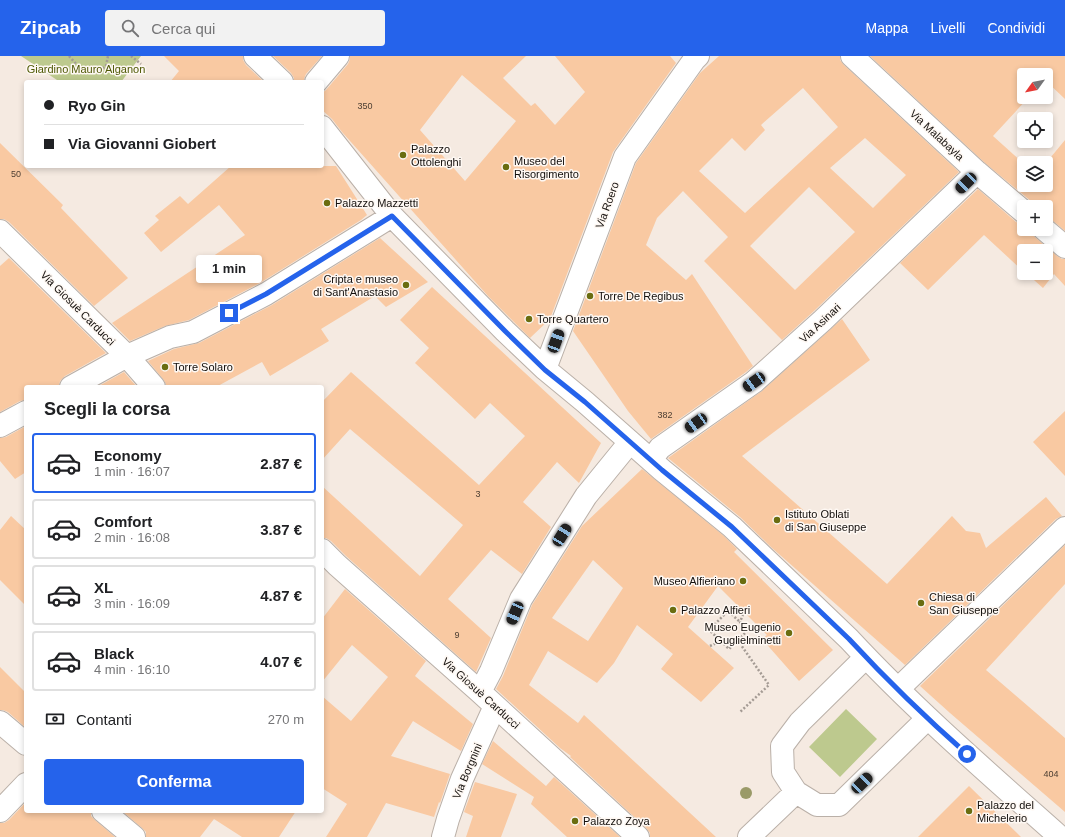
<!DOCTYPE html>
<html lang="it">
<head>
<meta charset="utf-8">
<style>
  body { margin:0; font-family:Helvetica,sans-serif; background:#f2f2f2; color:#202124; height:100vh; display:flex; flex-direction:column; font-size:15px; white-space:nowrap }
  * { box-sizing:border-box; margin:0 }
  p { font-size:13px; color:#757577 }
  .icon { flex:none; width:22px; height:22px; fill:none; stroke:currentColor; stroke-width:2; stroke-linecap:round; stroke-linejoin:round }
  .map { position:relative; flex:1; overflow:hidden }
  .sheet { position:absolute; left:24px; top:329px; width:300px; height:428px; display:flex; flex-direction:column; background:#fff; border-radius:4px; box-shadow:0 2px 6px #0003 }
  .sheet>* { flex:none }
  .hud { position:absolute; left:24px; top:24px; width:300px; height:88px; border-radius:4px; box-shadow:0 2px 6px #0003; display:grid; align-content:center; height:88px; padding:0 20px; background:#fff }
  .needle { width:26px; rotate:237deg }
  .fabs { position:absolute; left:1017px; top:12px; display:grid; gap:8px }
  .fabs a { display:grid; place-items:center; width:36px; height:36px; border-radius:4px; background:#fff; box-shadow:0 2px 6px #0003; font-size:20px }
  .end { position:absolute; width:18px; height:18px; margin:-9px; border:5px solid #2563eb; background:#fff; box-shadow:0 0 0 2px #fff }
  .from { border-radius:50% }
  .bubble { position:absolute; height:28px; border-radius:4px; background:#fff; box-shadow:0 2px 6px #0003; font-size:13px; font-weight:700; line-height:28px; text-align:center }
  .car { position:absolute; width:12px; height:24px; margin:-12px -6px; border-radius:5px; box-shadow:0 0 3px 1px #0007; background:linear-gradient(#222 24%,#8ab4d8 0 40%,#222 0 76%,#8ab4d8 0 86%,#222 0) }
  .hud b { display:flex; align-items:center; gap:14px; height:38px; font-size:15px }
  .hud b+b { border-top:1px solid #e0e0e0 }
  .hud i { width:10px; height:10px; background:#202124 }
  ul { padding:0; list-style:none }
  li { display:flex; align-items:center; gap:12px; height:60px; margin:0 8px 6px; padding:0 12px; border:2px solid #e0e0e0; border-radius:4px }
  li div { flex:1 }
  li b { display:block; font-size:15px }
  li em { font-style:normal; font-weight:700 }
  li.on { border-color:#2563eb }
  li>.icon { width:36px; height:36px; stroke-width:1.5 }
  h2 { padding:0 20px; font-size:18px; line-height:48px }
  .pay { display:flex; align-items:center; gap:10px; height:44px; padding:0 20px; font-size:15px }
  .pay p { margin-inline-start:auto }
  .cta { display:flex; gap:8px; margin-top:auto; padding:8px 20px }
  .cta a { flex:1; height:46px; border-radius:4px; background:#2563eb; color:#fff; font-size:16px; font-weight:700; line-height:46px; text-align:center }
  header { display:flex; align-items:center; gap:24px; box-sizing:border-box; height:56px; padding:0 20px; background:#2563eb; color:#fff }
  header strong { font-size:19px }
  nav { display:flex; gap:22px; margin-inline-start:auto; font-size:14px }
  .search { width:280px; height:36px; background:#f2f2f2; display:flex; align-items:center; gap:10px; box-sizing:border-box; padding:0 14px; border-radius:4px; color:#757577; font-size:15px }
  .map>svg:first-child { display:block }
</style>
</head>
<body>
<header>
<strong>Zipcab</strong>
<div class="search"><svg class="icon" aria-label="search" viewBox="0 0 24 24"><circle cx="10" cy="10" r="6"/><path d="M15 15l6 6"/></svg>Cerca qui</div>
<nav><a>Mappa</a><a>Livelli</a><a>Condividi</a></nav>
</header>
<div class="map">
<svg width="1065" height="781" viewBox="0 0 1065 781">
  <rect width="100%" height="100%" fill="#f5eae1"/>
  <!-- green -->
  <path fill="#bdc98e" d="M21 0H141L121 26H60Z
    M846 653 877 683 840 721 809 691Z"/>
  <!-- building -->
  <path fill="#f9c9a2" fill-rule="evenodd" d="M164 0H243V4L246 9 264 26H170L179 15Z
    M273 0H322L306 18 304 23V26H294V22L291 17Z
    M350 0H526L503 22 531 50 535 47 555 69 585 36 555 0H670L676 7 613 96 550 263 530 282 488 240 342 76 332 63 322 54V37L326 34 348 8 350 3ZM462 19 516 65 465 125 420 74Z
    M719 0H840V4L844 9 959 116 814 255 782 284 704 205 728 181 683 135 657 162 646 189 686 224 692 218 753 310 746 316 651 383 628 355 573 275 636 107 700 17ZM803 32 838 71 745 157 699 115 732 82 745 95 765 74 761 69ZM865 82 906 119 873 152 830 112ZM809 131 855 176 795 234 750 190Z
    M870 0H1065V43L1046 25V19H1024V41H1029L993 80 1024 108V129H1046V107L1065 84V175L1052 164 1046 161V151H1035L1032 146 985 107Z
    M0 87 63 149 61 152 128 222 94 250 9 166 4 163H0Z
    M231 110H336L367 159 361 164 260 227 189 264 165 270 130 285 112 267 245 179 219 149 161 196 144 177 159 164 155 160 180 140 188 148Z
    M978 133 1016 166 1021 168H1024V173H1032V178L1036 182 1057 200 1062 203H1065V230L1054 218 1043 232 1026 217H1046V195H1024V216L984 179 928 234 900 207Z
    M380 182 428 226 386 251 375 240 321 273 329 285 270 320 262 306 216 331H166V328L163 323 148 305 174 293 199 287 272 249Z
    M9 202 106 297 65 320 60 325 59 331H26V344L20 345 0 356V210Z
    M432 231 601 387 579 427 557 406 523 446 551 471 522 518 491 494 448 543 491 582 476 616 346 500 331 485 326 482H322V430L420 520 463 469 350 373 322 404V346L351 316 479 429 525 380 490 347 475 363 415 307 429 292 400 264Z
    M842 263 870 304 742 400 887 528 952 460 966 475 980 477 986 492 1046 441 1062 460 1056 463 905 609 772 492 740 461 668 402 762 335Z
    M124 316 137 331H97Z
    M1065 355V420L1033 386Z
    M26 370V416L15 423 0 405V382L6 381Z
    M642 413 724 480 737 493 734 496 833 594 799 625 762 583 767 579 718 530 688 571 734 612 701 646 661 613 673 598 637 569 614 607 597 627 548 595 529 629 578 667 584 659 716 781H650V777L646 772 570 701 571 700 560 692 496 633 503 620 532 549 582 470ZM593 504 623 532 588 585 552 562Z
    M11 460 26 474V550L0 524V474Z
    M1065 489V528L986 614 1065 682V756L950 657 920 630Z
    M345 533 426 605 415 620 473 668 461 695 413 665 391 700 450 718 440 747 439 746 434 761 386 747 367 781H326L347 748 322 732V640L351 665 388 621 352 589 322 626V563Z
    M0 611 26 637V672L8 656 3 654H0Z
    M493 685 546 730 554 721 620 781H567L531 748 534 741 482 708Z
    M475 726 517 738 501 781H466L473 760 464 756Z
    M969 730 1021 781H918Z
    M26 746V755H91V760L95 764 115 781H0V767H4L9 764Z
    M122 755H296L279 781H242L214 763 200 781H146V776L142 772Z"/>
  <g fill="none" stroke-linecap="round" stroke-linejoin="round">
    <!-- minor casing -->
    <g stroke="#bab0a8" stroke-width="24">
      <path id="minor" d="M255 0 282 26
        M852 0 977 116 1024 156
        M316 26 338 0
        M322 71 392 160 505 275 545 313 585 346 662 414 732 471 849 583C915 654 988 717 1060 781
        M1044 173 1065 191
        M0 175 127 300 154 331
        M545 313 625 101 694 4 698 0
        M71 331 127 300 170 281 193 276 266 238 392 160
        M0 370 26 356
        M651 404 660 392 754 326 823 264 977 116
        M322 494 337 509 480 636 638 781
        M866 601 800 666 782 690 783 716 796 736 817 749H839L928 662
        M898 633 1065 472
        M480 636 491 615 521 543 586 440 630 386
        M0 666 26 688
        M0 755 26 728
        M103 755 134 781
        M443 781 448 763 462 723 495 650
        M749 781 796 736"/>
    </g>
    <!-- path -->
    <path stroke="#a49b94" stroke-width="2.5" stroke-dasharray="2 2" stroke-linecap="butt" d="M69 0C80 13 90 22 106 10L108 0
      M131 0 141 8
      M739 583 741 589 769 629 740 656
      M721 585 709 574 728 555 740 566
      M710 590 721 585 729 593 748 574 740 566 744 556"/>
    <!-- minor -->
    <use href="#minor" stroke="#fff" stroke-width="22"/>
  </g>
  <!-- trees -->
  <circle fill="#9a9a68" cx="746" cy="737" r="6"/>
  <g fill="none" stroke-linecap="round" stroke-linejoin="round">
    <!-- route -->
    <path stroke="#2563eb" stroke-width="5" d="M229 257 266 238 392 160 505 275 545 314 585 346 662 414 732 471 849 583C886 623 926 662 967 698"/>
  </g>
  <!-- markers -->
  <g fill="#6a6d10" stroke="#fef8f3" stroke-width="1.5">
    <circle cx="403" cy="99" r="4"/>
    <circle cx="506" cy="111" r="4"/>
    <circle cx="327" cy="147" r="4"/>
    <circle cx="406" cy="229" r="4"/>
    <circle cx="590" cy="240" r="4"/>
    <circle cx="529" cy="263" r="4"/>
    <circle cx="165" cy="311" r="4"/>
    <circle cx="777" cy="464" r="4"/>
    <circle cx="743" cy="525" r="4"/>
    <circle cx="921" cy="547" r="4"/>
    <circle cx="673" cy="554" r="4"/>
    <circle cx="789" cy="577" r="4"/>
    <circle cx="969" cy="755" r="4"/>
    <circle cx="575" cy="765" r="4"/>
  </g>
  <g text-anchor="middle" stroke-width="3" stroke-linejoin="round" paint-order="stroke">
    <!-- number labels -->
    <g font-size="9" fill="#4c3e32">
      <text x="365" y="53">350</text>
      <text x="16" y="121">50</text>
      <text x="665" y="362">382</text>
      <text x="478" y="441">3</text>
      <text x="457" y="582">9</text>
      <text x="1051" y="721">404</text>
    </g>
    <!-- park labels -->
    <g font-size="11" fill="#4f5905" stroke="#fef8f3">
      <text x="86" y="17">Giardino Mauro Alganon</text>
    </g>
    <!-- street labels -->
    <g font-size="11" fill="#130f0c" stroke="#fef8f3">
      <text transform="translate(937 79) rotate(43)" y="4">Via Malabayla</text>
      <text transform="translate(607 149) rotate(-70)" y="4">Via Roero</text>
      <text transform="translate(78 252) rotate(45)" y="4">Via Giosuè Carducci</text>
      <text transform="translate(820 267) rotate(-43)" y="4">Via Asinari</text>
      <text transform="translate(481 637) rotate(42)" y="4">Via Giosuè Carducci</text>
      <text transform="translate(467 715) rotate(-67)" y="4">Via Borgnini</text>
    </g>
    <!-- poi labels -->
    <g font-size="11" fill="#130f0c" stroke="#fef8f3" text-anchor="start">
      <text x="411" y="97">Palazzo<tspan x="411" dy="13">Ottolenghi</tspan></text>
      <text x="514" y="109">Museo del<tspan x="514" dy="13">Risorgimento</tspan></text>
      <text x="335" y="151">Palazzo Mazzetti</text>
      <text x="398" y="227" text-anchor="end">Cripta e museo<tspan x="398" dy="13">di Sant'Anastasio</tspan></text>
      <text x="598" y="244">Torre De Regibus</text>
      <text x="537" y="267">Torre Quartero</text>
      <text x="173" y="315">Torre Solaro</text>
      <text x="785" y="462">Istituto Oblati<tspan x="785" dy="13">di San Giuseppe</tspan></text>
      <text x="735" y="529" text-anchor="end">Museo Alfieriano</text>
      <text x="929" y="545">Chiesa di<tspan x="929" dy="13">San Giuseppe</tspan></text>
      <text x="681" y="558">Palazzo Alfieri</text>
      <text x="781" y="575" text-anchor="end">Museo Eugenio<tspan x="781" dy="13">Guglielminetti</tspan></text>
      <text x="977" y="753">Palazzo del<tspan x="977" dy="13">Michelerio</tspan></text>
      <text x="583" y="769">Palazzo Zoya</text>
    </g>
  </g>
</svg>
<div class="fabs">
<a><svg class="needle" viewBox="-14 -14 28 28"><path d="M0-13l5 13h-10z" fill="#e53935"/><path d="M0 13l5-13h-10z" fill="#757577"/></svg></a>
<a><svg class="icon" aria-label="locate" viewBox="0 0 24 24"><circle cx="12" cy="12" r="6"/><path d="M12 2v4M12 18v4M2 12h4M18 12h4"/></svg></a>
<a><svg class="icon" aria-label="layers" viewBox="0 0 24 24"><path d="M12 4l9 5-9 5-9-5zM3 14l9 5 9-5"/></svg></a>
<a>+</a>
<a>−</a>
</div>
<i class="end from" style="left:967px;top:698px"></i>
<i class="end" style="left:229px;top:257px"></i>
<div class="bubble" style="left:196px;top:199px;width:66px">1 min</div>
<i class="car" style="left:966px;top:127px;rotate:226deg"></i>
<i class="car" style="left:556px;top:285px;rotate:20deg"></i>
<i class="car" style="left:754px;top:326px;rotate:235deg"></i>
<i class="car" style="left:696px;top:367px;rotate:235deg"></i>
<i class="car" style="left:562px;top:479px;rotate:32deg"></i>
<i class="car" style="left:515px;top:557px;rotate:203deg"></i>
<i class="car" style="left:862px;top:727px;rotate:46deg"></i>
<div class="hud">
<b><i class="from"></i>Ryo Gin</b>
<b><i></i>Via Giovanni Giobert</b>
</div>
<section class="sheet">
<h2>Scegli la corsa</h2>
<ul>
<li class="on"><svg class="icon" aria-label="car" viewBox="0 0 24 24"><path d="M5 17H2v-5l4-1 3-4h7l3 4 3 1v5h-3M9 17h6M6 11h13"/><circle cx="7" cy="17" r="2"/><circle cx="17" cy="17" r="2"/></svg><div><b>Economy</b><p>1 min · 16:07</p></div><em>2.87 €</em></li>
<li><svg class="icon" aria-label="car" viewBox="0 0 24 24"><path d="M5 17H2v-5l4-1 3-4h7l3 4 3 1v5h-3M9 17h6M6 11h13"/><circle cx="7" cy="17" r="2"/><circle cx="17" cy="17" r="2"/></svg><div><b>Comfort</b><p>2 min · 16:08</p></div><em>3.87 €</em></li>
<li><svg class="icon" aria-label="car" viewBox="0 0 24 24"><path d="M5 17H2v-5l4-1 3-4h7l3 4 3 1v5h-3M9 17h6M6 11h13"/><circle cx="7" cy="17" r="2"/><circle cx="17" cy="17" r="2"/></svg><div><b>XL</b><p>3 min · 16:09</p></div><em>4.87 €</em></li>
<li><svg class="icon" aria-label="car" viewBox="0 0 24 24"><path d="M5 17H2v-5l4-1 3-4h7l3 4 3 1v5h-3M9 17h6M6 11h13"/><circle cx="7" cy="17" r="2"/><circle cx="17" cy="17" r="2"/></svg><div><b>Black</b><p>4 min · 16:10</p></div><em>4.07 €</em></li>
</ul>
<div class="pay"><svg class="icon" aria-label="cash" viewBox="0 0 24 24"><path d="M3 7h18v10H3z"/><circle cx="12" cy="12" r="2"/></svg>Contanti<p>270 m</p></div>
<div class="cta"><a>Conferma</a></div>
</section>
</div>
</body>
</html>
